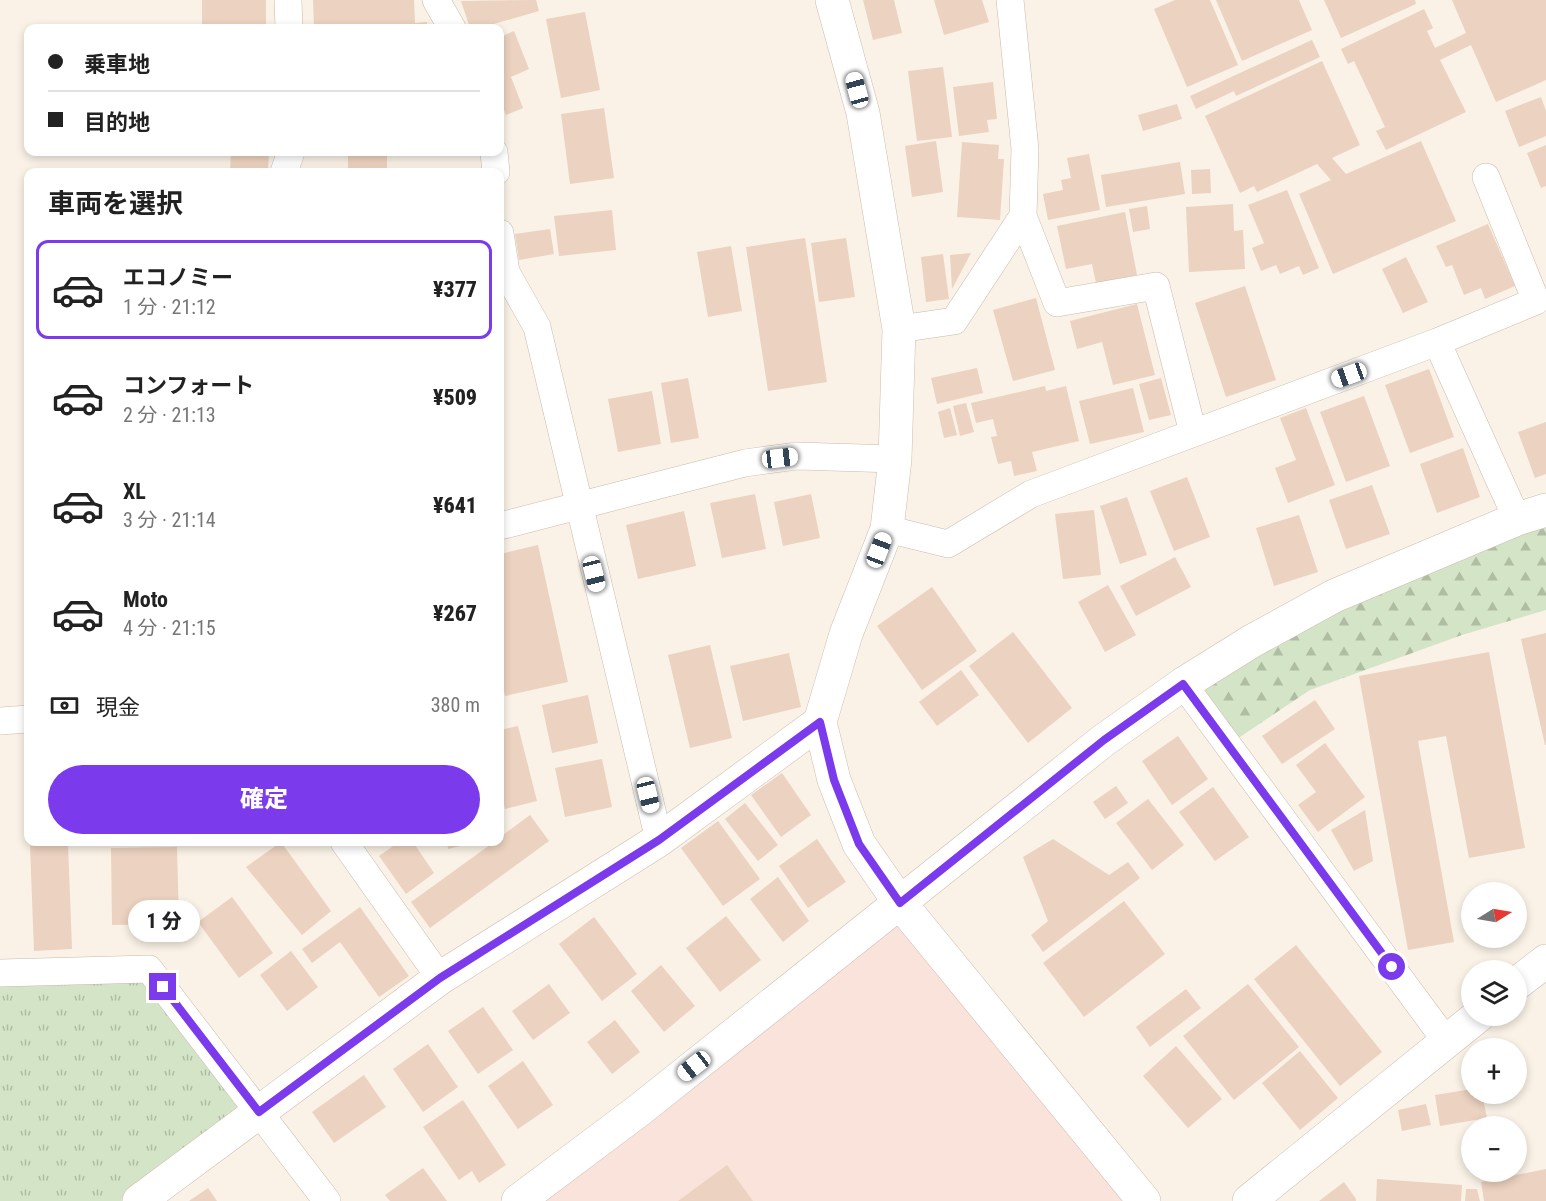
<!DOCTYPE html>
<html lang="ja">
<head>
<meta charset="utf-8">
<style>
  body { margin:0; font-family:"Roboto Condensed","Noto Sans JP",sans-serif; background:#f2f2f2; color:#222; height:100vh; display:flex; flex-direction:column; font-size:22px; white-space:nowrap }
  * { box-sizing:border-box; margin:0 }
  p { font-size:20px; color:#767676 }
  .icon { flex:none; width:33px; height:33px; fill:none; stroke:currentColor; stroke-width:2; stroke-linecap:round; stroke-linejoin:round }
  .map { position:relative; flex:1; overflow:hidden }
  .sheet { position:absolute; left:24px; top:168px; width:480px; height:678px; display:flex; flex-direction:column; background:#fff; border-radius:12px; box-shadow:0 3px 9px #0003 }
  .sheet>* { flex:none }
  .banner { position:absolute; left:24px; top:24px; width:480px; height:132px; border-radius:12px; box-shadow:0 3px 9px #0003; display:grid; align-content:center; height:132px; padding:0 24px; background:#fff }
  .needle { width:39px; rotate:79deg }
  .fabs { position:absolute; left:1461px; top:882px; display:grid; gap:12px }
  .fabs a { display:grid; place-items:center; width:66px; height:66px; border-radius:50%; background:#fff; box-shadow:0 3px 9px #0003; font-size:30px }
  .end { position:absolute; width:27px; height:27px; margin:-14px; border:8px solid #7c3aed; background:#fff; box-shadow:0 0 0 3px #fff }
  .from { border-radius:50% }
  .bubble { position:absolute; height:42px; border-radius:21px; background:#fff; box-shadow:0 3px 9px #0003; font-size:20px; font-weight:800; line-height:42px; text-align:center }
  .car { position:absolute; width:18px; height:36px; margin:-18px -9px; border-radius:8px; box-shadow:0 0 4px 2px #0007; background:linear-gradient(#fff 24%,#345 0 40%,#fff 0 76%,#345 0 86%,#fff 0) }
  .banner b { display:flex; align-items:center; gap:21px; height:57px; font-size:22px }
  .banner b+b { border-top:2px solid #e0e0e0 }
  .banner i { width:15px; height:15px; background:#222 }
  ul { padding:0; list-style:none }
  li { display:flex; align-items:center; gap:18px; height:99px; margin:0 12px 9px; padding:0 12px; border:3px solid transparent; border-radius:12px }
  li div { flex:1 }
  li b { display:block; font-size:22px }
  li em { font-style:normal; font-weight:800 }
  li.on { border-color:#7c3aed }
  li>.icon { width:54px; height:54px; stroke-width:1.5 }
  h2 { padding:0 24px; font-size:27px; line-height:72px }
  .pay { display:flex; align-items:center; gap:15px; height:66px; padding:0 24px; font-size:22px }
  .pay p { margin-inline-start:auto }
  .cta { display:flex; gap:12px; margin-top:auto; padding:12px 24px }
  .cta a { flex:1; height:69px; border-radius:36px; background:#7c3aed; color:#fff; font-size:24px; font-weight:800; line-height:69px; text-align:center }
  .map>svg:first-child { display:block }
</style>
</head>
<body>
<div class="map">
<svg width="1546" height="1201" viewBox="0 0 1546 1201">
  <defs>
    <pattern id="grass-tufts" width="24" height="20" patternUnits="userSpaceOnUse" patternTransform="scale(1.5)"><rect width="24" height="20" fill="#d3e5c6"/><path d="M3 7l-1-3M5 7V3M7 7l1-3M15 17l-1-3M17 17v-4M19 17l1-3" fill="none" stroke="#b0bda3"/></pattern>
    <pattern id="forest-firs" width="22" height="20" patternUnits="userSpaceOnUse" patternTransform="scale(1.5)"><rect width="22" height="20" fill="#d3e5c6"/><path d="M5 1l3.5 6h-7zM16 11l3.5 6h-7z" fill="#b0bda3"/></pattern>
  </defs>
  <rect width="100%" height="100%" fill="#faf2e6"/>
  <!-- commercial -->
  <path fill="#f9e3da" d="M900 903 1144 1201H518Z"/>
  <!-- grass -->
  <path fill="url(#grass-tufts)" d="M149 969 259 1112 139 1201H0V973Z"/>
  <!-- forest -->
  <path fill="url(#forest-firs)" d="M1546 510V610L1462 635 1310 690 1228 745 1183 684Z"/>
  <!-- building -->
  <path fill="#ecd2c0" d="M202 0H266V28H202Z
    M313 0H414L415 23 427 22V28H314Z
    M536 0 539 11 480 28H470L461 1Z
    M863 0H894L902 33 873 40Z
    M934 0H982L989 22 944 35Z
    M1175 0H1210L1238 65 1187 87 1154 9Z
    M1216 0H1299L1312 30 1242 61Z
    M1324 0H1415L1416 4 1341 38Z
    M1452 0H1546V80L1496 102 1471 45 1440 60 1466 112 1386 150 1376 131 1385 127 1354 61 1348 64 1341 49 1424 9 1433 28 1427 31 1435 48 1466 33Z
    M585 12 600 90 561 98 546 19Z
    M514 31 529 69 511 77 523 108 506 115 500 99V37Z
    M1312 40 1320 57 1236 96 1234 91 1196 109 1190 96Z
    M1322 61 1360 145 1332 158 1346 174 1421 141 1456 221 1333 274 1299 194 1331 180 1317 164 1257 192 1254 186 1240 193 1205 116Z
    M943 67 952 137 917 141 908 71Z
    M993 82 997 119 987 120 989 132 959 136 953 87Z
    M1541 97 1546 111V136L1519 147 1505 111Z
    M1177 104 1182 119 1143 131 1138 115Z
    M604 108 614 178 570 184 561 114Z
    M936 141 943 192 912 197 905 146Z
    M962 142 999 145 998 159H1004L1000 220 957 217Z
    M1546 145V186L1541 188 1527 153Z
    M231 152H269L268 172H230Z
    M348 152H387V172H348Z
    M1089 154 1100 210 1048 220 1043 194 1063 190 1061 180 1071 178 1067 158Z
    M1180 162 1185 194 1106 207 1101 175Z
    M1210 169 1211 193 1192 194 1191 170Z
    M1287 190 1319 268 1303 275 1299 266 1280 274 1276 265 1261 271 1252 248 1264 243 1248 205Z
    M1233 204 1234 231 1243 230 1245 269 1189 272 1186 207Z
    M1147 206 1150 229 1133 232 1129 209Z
    M612 210 616 250 559 256 554 216Z
    M1125 212 1137 275 1096 283 1092 264 1066 269 1057 226Z
    M1488 224 1515 286 1485 299 1481 288 1464 295 1452 265 1446 267 1436 246Z
    M550 229 554 254 519 260 515 234Z
    M805 238 827 382 768 391 746 247Z
    M846 238 855 297 819 302 811 243Z
    M731 246 742 311 708 317 697 252Z
    M971 253 952 289 950 255Z
    M943 254 949 299 926 302 921 257Z
    M1406 257 1428 302 1403 313 1382 269Z
    M1245 286 1276 380 1226 397 1195 303Z
    M1036 298 1055 370 1013 381 993 310Z
    M1137 304 1155 375 1113 385 1102 342 1077 349 1070 321Z
    M977 368 983 393 937 404 931 378Z
    M1429 369 1454 437 1410 453 1385 385Z
    M688 378 699 438 671 443 661 383Z
    M1161 378 1171 415 1149 420 1139 384Z
    M1045 386 1046 391 1066 386 1079 441 1032 452 1037 471 1014 476 1011 461 998 464 991 437 997 436 993 419 976 423 971 403Z
    M1133 388 1144 432 1090 444 1079 401Z
    M652 391 661 444 618 452 608 399Z
    M1364 396 1390 466 1346 482 1320 412Z
    M966 403 974 432 960 436 953 406Z
    M950 408 957 435 944 438 938 412Z
    M1306 408 1335 485 1288 503 1275 468 1296 460 1280 418Z
    M1546 422V474L1535 478 1518 432Z
    M1463 448 1480 497 1437 513 1420 464Z
    M1187 477 1210 537 1174 551 1150 491Z
    M1372 485 1390 534 1346 549 1329 500Z
    M755 494 766 549 722 558 710 503Z
    M811 494 820 538 783 546 774 502Z
    M1127 497 1147 555 1120 564 1100 506Z
    M1094 510 1101 575 1063 579 1055 514Z
    M684 511 696 566 638 579 626 525Z
    M1299 515 1318 572 1274 586 1256 528Z
    M538 545 568 682 505 696 500 670V554Z
    M1175 557 1191 587 1136 616 1120 586Z
    M1108 585 1136 635 1105 652 1078 602Z
    M932 587 977 651 922 690 877 626Z
    M1013 632 1072 708 1028 743 969 666Z
    M1546 633V745H1545L1521 639Z
    M710 645 732 738 690 748 668 655Z
    M1489 652 1525 848 1469 858 1446 736 1418 741 1454 942 1408 950 1359 676Z
    M789 653 801 707 743 721 730 666Z
    M961 670 979 695 937 726 919 702Z
    M588 695 598 743 552 753 542 705Z
    M1315 700 1335 729 1282 764 1262 736Z
    M518 726 537 801 505 809 500 787V730Z
    M1178 736 1208 779 1172 805 1142 761Z
    M1325 743 1365 797 1318 832 1298 805 1316 792 1296 765Z
    M602 759 612 807 565 817 555 768Z
    M782 773 811 815 781 837 751 795Z
    M1116 786 1128 803 1105 819 1093 802Z
    M1213 787 1249 837 1215 861 1179 812Z
    M1148 799 1184 845 1152 870 1116 823Z
    M745 803 778 845 758 861 725 819Z
    M1365 810 1373 861 1354 871 1331 830Z
    M530 815 549 841 430 928 411 902 494 842H500V837Z
    M718 821 760 879 723 906 681 848Z
    M817 839 846 882 808 908 779 866Z
    M1053 839 1109 875 1128 862 1140 878 1043 952 1031 935 1048 921 1023 857Z
    M281 842 331 911 302 935 246 867Z
    M399 842H413L434 873 406 894 379 856Z
    M447 842H477L448 849Z
    M68 844 72 949 34 951 30 846Z
    M177 847 179 924 112 925 111 848Z
    M778 877 809 921 783 942 750 899Z
    M232 897 273 953 239 978 198 922Z
    M1124 901 1165 954 1084 1017 1043 963Z
    M360 907 409 976 379 997 340 942 312 963 302 949Z
    M726 916 761 960 720 992 686 948Z
    M594 917 637 974 602 1001 559 944Z
    M1296 945 1382 1052 1340 1086 1254 979Z
    M291 951 318 987 287 1011 260 975Z
    M661 965 695 1006 664 1032 631 991Z
    M549 984 570 1013 533 1040 512 1011Z
    M1248 984 1299 1047 1234 1100 1183 1036Z
    M1186 989 1201 1008 1150 1047 1136 1027Z
    M483 1007 513 1050 478 1074 448 1031Z
    M615 1020 640 1052 612 1074 587 1042Z
    M428 1044 458 1087 423 1112 393 1069Z
    M1176 1046 1222 1099 1188 1128 1143 1076Z
    M1300 1051 1338 1098 1300 1130 1262 1083Z
    M523 1061 553 1105 518 1129 488 1086Z
    M364 1075 386 1107 334 1143 312 1112Z
    M1472 1089V1094H1482L1487 1118 1440 1126 1435 1095Z
    M463 1100 506 1165 479 1183 472 1171 459 1180 423 1127Z
    M1426 1104 1431 1125 1402 1131 1398 1110Z
    M727 1165 753 1201H678Z
    M423 1168 447 1201H390L385 1195Z
    M1546 1169V1201H1484L1481 1182Z
    M1377 1179 1462 1185 1461 1201H1376Z
    M1344 1182 1356 1199V1201H1319Z
    M208 1188 217 1201H189Z
    M1466 1189H1477L1480 1201H1465Z"/>
  <g fill="none" stroke-linecap="round" stroke-linejoin="round">
    <!-- street casing -->
    <g stroke="#cabaad" stroke-width="28">
      <path id="street" d="M288 0 289 28
        M436 0 452 28
        M494 152 496 172
        M284 172 291 152
        M1023 216 1057 303 1156 286 1193 433
        M500 233 506 272 537 327 659 840
        M899 329 954 321 1023 216 1025 149 1010 0
        M1437 342 1517 519
        M500 526 745 463 797 456 895 459
        M887 529 948 544 1031 494 1437 342 1536 301 1486 177
        M1183 684 1446 1041
        M0 721 28 719
        M344 842 440 978
        M0 973 149 969 327 1201"/>
    </g>
    <!-- secondary casing -->
    <g stroke="#cebcae" stroke-width="34">
      <path id="secondary" d="M832 0 863 113 899 329 895 459 887 529 846 634 820 722 834 780 859 844 900 903 1144 1201
        M1516 984 1546 961
        M139 1201 440 978 659 840 820 722
        M518 1201 638 1111 1104 740 1183 684 1252 641 1334 596 1517 519 1546 510
        M1249 1201 1478 1016"/>
    </g>
    <!-- street -->
    <use href="#street" stroke="#fff" stroke-width="27"/>
    <!-- secondary -->
    <use href="#secondary" stroke="#fff" stroke-width="33"/>
  </g>
  <g fill="none" stroke-linecap="round" stroke-linejoin="round">
    <!-- route -->
    <path stroke="#7c3aed" stroke-width="8" d="M163 987 259 1112 440 978 659 840 820 722 834 780 859 844 900 903 1104 740 1183 684 1392 967"/>
  </g>
</svg>
<div class="fabs">
<a><svg class="needle" viewBox="-14 -14 28 28"><path d="M0-13l5 13h-10z" fill="#e53935"/><path d="M0 13l5-13h-10z" fill="#767676"/></svg></a>
<a><svg class="icon" aria-label="layers" viewBox="0 0 24 24"><path d="M12 4l9 5-9 5-9-5zM3 14l9 5 9-5"/></svg></a>
<a>+</a>
<a>−</a>
</div>
<i class="end from" style="left:1392px;top:967px"></i>
<i class="end" style="left:163px;top:987px"></i>
<div class="bubble" style="left:128px;top:900px;width:72px">1 分</div>
<i class="car" style="left:857px;top:90px;rotate:345deg"></i>
<i class="car" style="left:1349px;top:375px;rotate:250deg"></i>
<i class="car" style="left:780px;top:458px;rotate:83deg"></i>
<i class="car" style="left:879px;top:550px;rotate:21deg"></i>
<i class="car" style="left:594px;top:574px;rotate:166deg"></i>
<i class="car" style="left:648px;top:795px;rotate:166deg"></i>
<i class="car" style="left:694px;top:1066px;rotate:232deg"></i>
<div class="banner">
<b><i class="from"></i>乗車地</b>
<b><i></i>目的地</b>
</div>
<section class="sheet">
<h2>車両を選択</h2>
<ul>
<li class="on"><svg class="icon" aria-label="car" viewBox="0 0 24 24"><path d="M5 17H2v-5l4-1 3-4h7l3 4 3 1v5h-3M9 17h6M6 11h13"/><circle cx="7" cy="17" r="2"/><circle cx="17" cy="17" r="2"/></svg><div><b>エコノミー</b><p>1 分 · 21:12</p></div><em>¥377</em></li>
<li><svg class="icon" aria-label="car" viewBox="0 0 24 24"><path d="M5 17H2v-5l4-1 3-4h7l3 4 3 1v5h-3M9 17h6M6 11h13"/><circle cx="7" cy="17" r="2"/><circle cx="17" cy="17" r="2"/></svg><div><b>コンフォート</b><p>2 分 · 21:13</p></div><em>¥509</em></li>
<li><svg class="icon" aria-label="car" viewBox="0 0 24 24"><path d="M5 17H2v-5l4-1 3-4h7l3 4 3 1v5h-3M9 17h6M6 11h13"/><circle cx="7" cy="17" r="2"/><circle cx="17" cy="17" r="2"/></svg><div><b>XL</b><p>3 分 · 21:14</p></div><em>¥641</em></li>
<li><svg class="icon" aria-label="car" viewBox="0 0 24 24"><path d="M5 17H2v-5l4-1 3-4h7l3 4 3 1v5h-3M9 17h6M6 11h13"/><circle cx="7" cy="17" r="2"/><circle cx="17" cy="17" r="2"/></svg><div><b>Moto</b><p>4 分 · 21:15</p></div><em>¥267</em></li>
</ul>
<div class="pay"><svg class="icon" aria-label="cash" viewBox="0 0 24 24"><path d="M3 7h18v10H3z"/><circle cx="12" cy="12" r="2"/></svg>現金<p>380 m</p></div>
<div class="cta"><a>確定</a></div>
</section>
</div>
</body>
</html>
